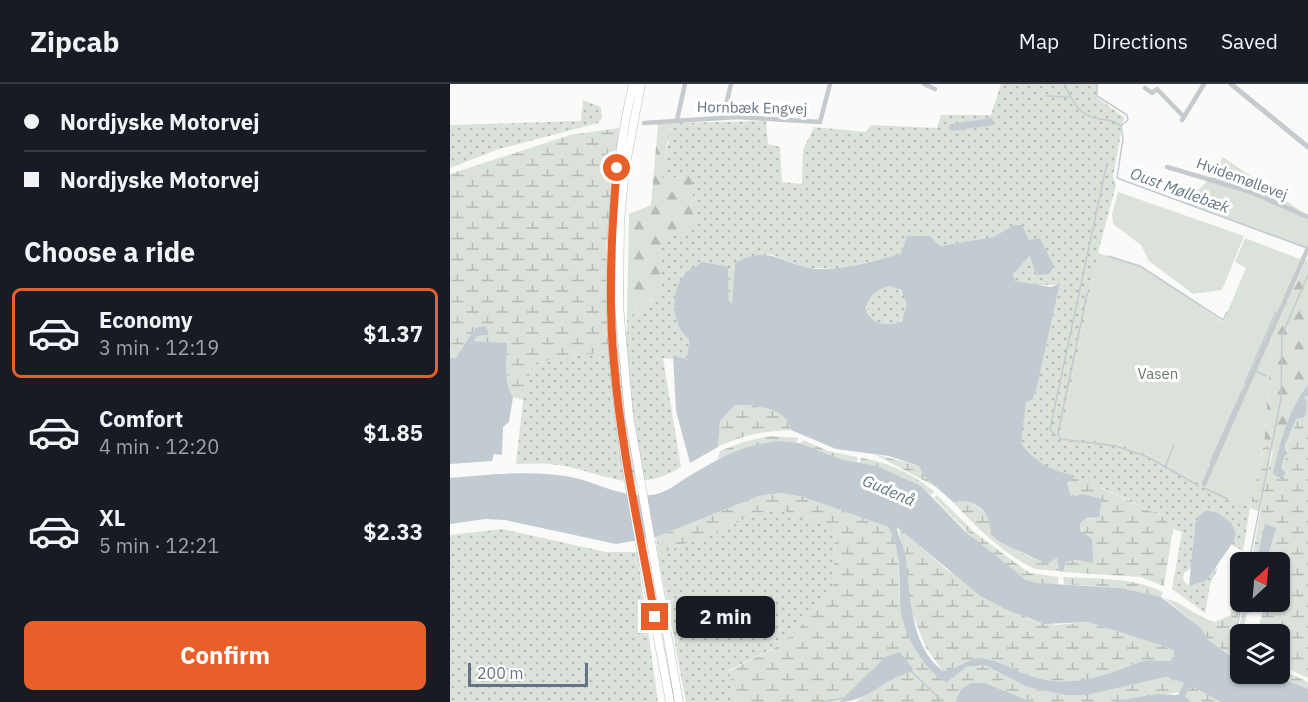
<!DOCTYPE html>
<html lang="en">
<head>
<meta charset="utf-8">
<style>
  body { margin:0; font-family:"IBM Plex Sans",sans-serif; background:#242831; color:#f1f3f6; height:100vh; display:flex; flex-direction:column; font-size:22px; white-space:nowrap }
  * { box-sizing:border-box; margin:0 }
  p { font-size:20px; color:#9ea1a6 }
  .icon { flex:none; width:33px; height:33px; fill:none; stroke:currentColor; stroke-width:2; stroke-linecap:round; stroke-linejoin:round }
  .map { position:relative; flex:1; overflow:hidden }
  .sheet { display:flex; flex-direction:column; background:#171b24; width:450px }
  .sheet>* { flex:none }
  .hud { display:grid; align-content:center; height:132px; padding:0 24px; background:#171b24 }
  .needle { width:39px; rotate:26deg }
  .controls { position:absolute; left:780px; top:468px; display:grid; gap:12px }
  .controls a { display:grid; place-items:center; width:60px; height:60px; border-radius:9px; background:#171b24; box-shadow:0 2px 4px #0004; font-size:30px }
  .scale { position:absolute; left:18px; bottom:15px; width:120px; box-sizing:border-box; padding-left:6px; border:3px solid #647484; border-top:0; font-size:16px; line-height:21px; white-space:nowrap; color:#647484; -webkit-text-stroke:4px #fff; paint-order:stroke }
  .end { position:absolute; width:27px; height:27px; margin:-14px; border:8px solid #e95f29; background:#fff; box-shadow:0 0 0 3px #fff }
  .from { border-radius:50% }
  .bubble { position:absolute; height:42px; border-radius:9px; background:#171b24; box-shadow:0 2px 4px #0004; font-size:20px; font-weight:700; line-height:42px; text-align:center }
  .hud b { display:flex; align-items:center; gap:21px; height:57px; font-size:22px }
  .hud b+b { border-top:2px solid #363941 }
  .hud i { width:15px; height:15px; background:#f1f3f6 }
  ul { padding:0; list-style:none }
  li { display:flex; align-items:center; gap:18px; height:90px; margin:0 12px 9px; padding:0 12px; border:3px solid transparent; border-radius:9px }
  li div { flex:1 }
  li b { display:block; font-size:22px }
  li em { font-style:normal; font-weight:700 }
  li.selected { border-color:#e95f29 }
  li>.icon { width:54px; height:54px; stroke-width:1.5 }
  h2 { padding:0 24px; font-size:27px; line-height:72px }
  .button { display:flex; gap:12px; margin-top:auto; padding:12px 24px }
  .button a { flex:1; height:69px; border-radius:9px; background:#e95f29; color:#fff; font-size:24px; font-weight:700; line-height:69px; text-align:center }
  header { display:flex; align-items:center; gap:36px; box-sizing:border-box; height:84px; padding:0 30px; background:#171b24; border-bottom:2px solid #363941 }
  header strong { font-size:28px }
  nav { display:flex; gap:33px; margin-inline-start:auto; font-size:21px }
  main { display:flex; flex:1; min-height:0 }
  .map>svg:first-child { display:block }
</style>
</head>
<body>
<header>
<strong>Zipcab</strong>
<nav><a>Map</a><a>Directions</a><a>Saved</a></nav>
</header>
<main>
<section class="sheet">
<div class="hud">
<b><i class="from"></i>Nordjyske Motorvej</b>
<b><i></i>Nordjyske Motorvej</b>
</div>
<h2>Choose a ride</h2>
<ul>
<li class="selected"><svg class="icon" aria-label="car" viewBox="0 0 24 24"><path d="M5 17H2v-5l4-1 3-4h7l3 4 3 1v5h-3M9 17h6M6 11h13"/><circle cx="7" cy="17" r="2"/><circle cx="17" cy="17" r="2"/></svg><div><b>Economy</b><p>3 min · 12:19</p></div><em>$1.37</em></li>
<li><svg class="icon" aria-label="car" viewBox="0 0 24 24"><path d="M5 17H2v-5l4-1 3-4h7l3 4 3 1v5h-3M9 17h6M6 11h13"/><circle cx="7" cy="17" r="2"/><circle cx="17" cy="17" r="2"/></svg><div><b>Comfort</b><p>4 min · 12:20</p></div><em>$1.85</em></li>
<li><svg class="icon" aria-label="car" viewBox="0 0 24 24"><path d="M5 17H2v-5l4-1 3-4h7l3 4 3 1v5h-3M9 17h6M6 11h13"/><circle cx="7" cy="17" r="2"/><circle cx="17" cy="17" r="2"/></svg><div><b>XL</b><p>5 min · 12:21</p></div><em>$2.33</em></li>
</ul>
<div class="button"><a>Confirm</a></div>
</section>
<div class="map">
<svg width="858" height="618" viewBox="0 0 858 618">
  <defs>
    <pattern id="grass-dots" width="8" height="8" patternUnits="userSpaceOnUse" patternTransform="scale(1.5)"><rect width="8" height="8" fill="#dbe2d9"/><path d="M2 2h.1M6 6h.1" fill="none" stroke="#b5bcb6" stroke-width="1.8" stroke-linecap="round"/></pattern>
    <pattern id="forest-firs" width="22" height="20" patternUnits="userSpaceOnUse" patternTransform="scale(1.5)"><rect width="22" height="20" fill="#dbe2d9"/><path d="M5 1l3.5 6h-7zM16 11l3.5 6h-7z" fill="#b5bcb6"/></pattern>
    <pattern id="wetland-marsh" width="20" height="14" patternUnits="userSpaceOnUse" patternTransform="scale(1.5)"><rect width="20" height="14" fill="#dbe2d9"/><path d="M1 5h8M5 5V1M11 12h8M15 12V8" fill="none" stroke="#b5bcb6"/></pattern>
  </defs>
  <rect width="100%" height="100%" fill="#fafaf8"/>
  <!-- grass -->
  <path fill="url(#grass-dots)" d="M551 0H647L646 13 674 33 663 93 666 101 648 169 611 351 667 360 696 370 756 403 800 424 793 467 782 461 786 449 782 440 756 426C738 437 745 465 742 483L734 489 733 496 739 502 756 497 766 481 767 486 760 500 755 529 722 505 732 448 723 445 713 433 657 406 595 382 577 368 570 359 576 317 583 315 587 303 610 201H580L564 197 563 190 576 172 581 170 586 191 579 156 564 141 543 153 490 162 391 184H353L320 170 285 179 283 220H279L278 183 239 255 237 276 213 274 231 383C178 415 150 384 99 380 88 379 77 380 66 380L73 316 83 279 159 267 176 269 177 235 210 209C211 153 207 93 223 39L316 37 318 60 330 63 332 98 352 100 353 66 364 43 416 48 421 41 487 44 491 31H541Z
    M133 16 151 23 152 34 148 39 49 65 0 84V41L131 37Z
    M417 222a20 20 0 1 1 40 0a20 20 0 1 1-40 0Z
    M331 426 385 442 383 508 336 558 279 586 286 618H236L208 471 316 427Z
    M52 445 156 468H187L208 618H0V451Z"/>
  <!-- forest -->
  <path fill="url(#forest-firs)" d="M223 39 217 59 213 94 241 92 246 143 211 155 210 209 177 235 179 130 201 121 208 40Z
    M858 175V336L847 337 836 363 838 367 832 383 837 389 833 396 817 390 823 368 814 359 822 252 855 177Z"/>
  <!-- wetland -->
  <path fill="url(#wetland-marsh)" d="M169 44 156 163 159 267 83 279 73 316 63 313C53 299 57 277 57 259L24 257 27 252 39 251 25 244 6 275 0 274V90L120 51Z
    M285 321C305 321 335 322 341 346 313 347 293 351 268 363L270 337Z
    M855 335 858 336V594L830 581V550H807L815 518H830V478H810L802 474 817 390 833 396 837 389 832 383 838 367 836 363 847 337Z
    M320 352 348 354 346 359 316 358 268 375 270 367 293 358Z
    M353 356 378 367 407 373V378L390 375 351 360Z
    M814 359 821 366 812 417 808 427 800 424Z
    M424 370 469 382 475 392 488 404Z
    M411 374C435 377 466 391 484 408L481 411C467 397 429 383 410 379Z
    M626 392 713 433 723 445 714 502 690 493 613 488 616 478 627 476 642 478 630 440 636 434 643 435 621 413 617 399Z
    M331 409 353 413 438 443C454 470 446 497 451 526 457 554 477 575 494 597L516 583 535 581 577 603 615 611H637L716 593 734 599 731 608 660 618H582L535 599H521L511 605 505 618H405L452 590 461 588 435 573 389 618H286L279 587 336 558 383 508 385 443 331 426 316 427 208 471 206 453 309 412Z
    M487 411 524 448 575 486 581 489 608 493V500C600 500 591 501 584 499 556 491 506 435 484 414Z
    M513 416C540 423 545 451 567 466 575 472 588 475 597 479L607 474 609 487C600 486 589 487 581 483 551 468 525 442 502 417Z
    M448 443 497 486 579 535 606 541 638 538 716 563 724 567V575C715 580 704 574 693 577 654 591 622 606 581 592 566 587 548 576 532 574 517 573 507 587 493 587L476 564 462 529Z
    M613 493C647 495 683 493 713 508L711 513 672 504 614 500Z
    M788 498H790L791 518 780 570 757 556 751 544 714 514C733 518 746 533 765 538L780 531Z
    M794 518H812L808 525 797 530 794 542 796 550H790V578L787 576 785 566Z
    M830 585 858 598V605L816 590H830Z
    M743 603 771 618H741L735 614 738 606Z"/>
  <!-- green -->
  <path fill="#dbe2d9" d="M773 73 858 132V164L736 119 766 88Z
    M668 108 794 152 772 206 743 210 699 177 691 161 663 140 662 130Z
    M795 154 855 177 822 252 814 359 800 424 756 403 696 370 667 360 611 351 648 169 692 183 773 238 796 184 785 178Z"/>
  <!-- water -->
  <path fill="#c2cbd1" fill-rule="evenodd" d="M542 34 544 41 502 47 499 44 500 40Z
    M564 141H572L579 156 590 154 604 182 599 190 586 191 580 171 563 190 565 197 601 203 610 200 587 303 583 315 576 318 571 359C584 378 603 387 626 392L617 399 621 413 633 410 652 415 649 433 636 434 630 440 631 447 642 455 643 479 627 476 616 478 613 488 609 487 607 474 597 480 550 458 541 451C540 426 526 415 502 417L474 392 469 382 439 372 386 365 341 346C335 322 305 321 285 321L270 337 268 363 240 379 226 327 223 272 237 275 239 255C220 241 220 205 236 189 241 184 247 181 253 178L278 183 279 220H282L285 179C325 158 332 185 373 185 399 185 425 176 451 170L457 152H480L490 162 543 153ZM440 202 451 206 457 220 452 237C439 243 419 241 416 224 419 210 428 205 440 202Z
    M36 242 39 251 27 252 24 257 57 259C57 277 53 298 63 313L59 338 53 343 52 371 44 370 42 377 0 380V274H6L25 244Z
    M858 301V312L854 313 857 319 855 333 846 335 834 363 836 367 831 384 836 389 831 395 823 390C830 359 837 328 858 301Z
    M330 357 349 359 390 375 427 382 471 402 515 447 576 496 586 499 672 504 711 513 751 544 758 556 790 578V590C815 590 835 595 858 605V618H771L743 603 738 606 735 613 741 618H660L707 610 728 611 734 599 716 593 637 611H615L577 603 535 581 516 583 496 599C472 583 452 549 450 520 449 494 452 468 438 443L353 413 331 409 309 412 206 453 166 460 55 436 35 435 0 440V394C37 391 78 386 115 392 144 396 169 414 200 411 216 410 227 399 241 391 269 374 296 359 330 357ZM447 443 529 511 555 525 595 540 638 538 716 563 724 567V575C715 580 704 574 693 577 654 591 622 606 581 592 566 587 548 576 532 574 517 573 506 587 493 587 458 561 461 507 455 469 453 460 447 451 447 443Z
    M756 426 770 430 782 440 786 449 784 457 756 497 739 502 745 440 748 433Z
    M815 440 826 444 817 474 808 470Z
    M450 568 463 585 461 588C433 595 419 618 389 618L435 573Z
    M521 599H535L582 618H505L511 605Z"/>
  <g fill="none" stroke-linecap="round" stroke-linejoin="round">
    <!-- stream -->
    <path stroke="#c2cbd1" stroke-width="1.5" d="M614 0C623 18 628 31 649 35 659 36 663 36 671 42
      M647 0V12L677 31 678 36 671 42 673 54 667 94 857 164
      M596 12 619 13
      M658 172 690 182 773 236 777 228
      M637 210 608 349 610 355 666 362 698 373 749 402
      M806 287 816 292
      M795 299 826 228
      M606 352 600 345 657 79
      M760 379 793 305
      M715 383 724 361
      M754 404 778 415
      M799 478 831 314 832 251 858 191
      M781 573 792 518
      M461 587 490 615 489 618
      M371 618 393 614"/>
    <!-- motorway casing -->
    <g stroke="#b8bcc0" stroke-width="9">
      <path id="motorway" d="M183 0C162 92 156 187 164 281 173 391 200 508 220 618
        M191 0 175 85 170 137 169 222 179 331 229 618"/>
    </g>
    <!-- minor -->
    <path stroke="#c5cace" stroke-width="4.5" d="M474 0 485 5
      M695 4 702 9 707 5 734 33
      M276 21 281 0
      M227 36 235 0
      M732 36 754 0
      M194 39 287 33 370 38 380 0
      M717 83 798 107 858 133
      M754 400 858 164"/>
    <!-- tertiary -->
    <path stroke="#c5cace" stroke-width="5" d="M781 0 858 63"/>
    <!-- motorway -->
    <use href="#motorway" stroke="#fff" stroke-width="8"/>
  </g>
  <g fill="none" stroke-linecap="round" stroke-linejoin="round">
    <!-- route -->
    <path stroke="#e95f29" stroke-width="8" d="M167 84C161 149 158 215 164 280 171 365 190 449 205 533"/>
  </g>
  <g text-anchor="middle" stroke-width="6" stroke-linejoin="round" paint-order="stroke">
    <!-- street labels -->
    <g font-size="15" fill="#647484" stroke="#fff">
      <text transform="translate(302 24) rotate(1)" y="5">Hornbæk Engvej</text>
      <text transform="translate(792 95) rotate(20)" y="5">Hvidemøllevej</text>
    </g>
    <!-- park labels -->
    <g font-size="15" fill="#667a63" stroke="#fff">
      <text x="708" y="295">Vasen</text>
    </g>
    <!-- water labels -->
    <g font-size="16" font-style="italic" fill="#647a84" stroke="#fff">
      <text transform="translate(730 106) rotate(20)" y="6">Oust Møllebæk</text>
      <text transform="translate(439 406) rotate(23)" y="6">Gudenå</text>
    </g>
  </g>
</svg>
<div class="controls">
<a><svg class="needle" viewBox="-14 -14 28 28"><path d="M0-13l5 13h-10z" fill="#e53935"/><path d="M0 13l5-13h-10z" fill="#9ea1a6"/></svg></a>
<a><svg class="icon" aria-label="layers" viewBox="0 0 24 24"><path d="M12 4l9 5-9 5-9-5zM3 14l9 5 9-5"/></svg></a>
</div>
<div class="scale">200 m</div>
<i class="end from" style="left:167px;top:84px"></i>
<i class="end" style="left:205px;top:533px"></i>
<div class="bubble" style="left:226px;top:512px;width:99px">2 min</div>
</div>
</main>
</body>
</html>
